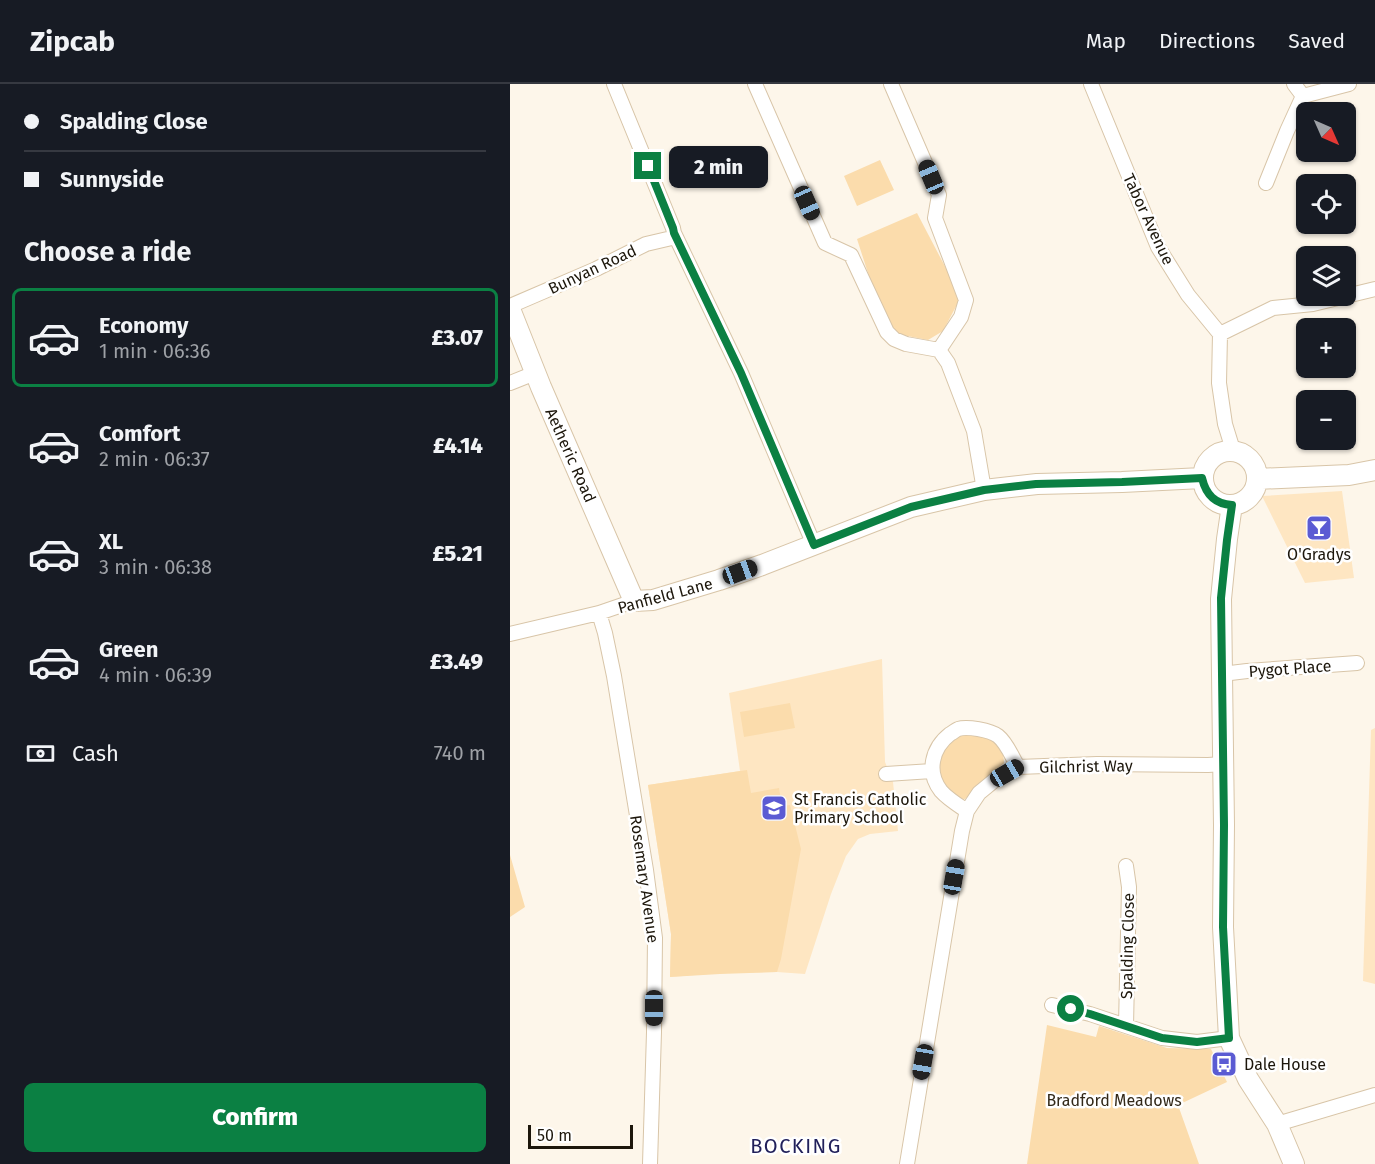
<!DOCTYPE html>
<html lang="en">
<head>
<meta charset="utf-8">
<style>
  body { margin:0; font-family:"Fira Sans",sans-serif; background:#20242c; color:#f1f3f6; height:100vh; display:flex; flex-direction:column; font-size:22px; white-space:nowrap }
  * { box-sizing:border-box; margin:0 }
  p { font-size:20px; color:#9ea1a6 }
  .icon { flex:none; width:33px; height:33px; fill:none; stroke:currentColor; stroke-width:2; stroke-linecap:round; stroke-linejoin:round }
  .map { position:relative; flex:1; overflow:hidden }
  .details { display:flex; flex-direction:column; background:#171b24; width:510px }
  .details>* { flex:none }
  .guide { display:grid; align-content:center; height:132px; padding:0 24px; background:#171b24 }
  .needle { width:39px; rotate:135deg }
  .tools { position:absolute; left:786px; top:18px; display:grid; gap:12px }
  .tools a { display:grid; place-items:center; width:60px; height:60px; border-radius:9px; background:#171b24; box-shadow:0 2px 4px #0004; font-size:30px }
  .scale { position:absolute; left:18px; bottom:15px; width:105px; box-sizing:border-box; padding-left:6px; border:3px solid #1c160b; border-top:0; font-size:16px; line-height:21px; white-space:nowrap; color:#1c160b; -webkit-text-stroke:4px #fff; paint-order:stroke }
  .end { position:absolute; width:27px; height:27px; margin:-14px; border:8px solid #0b8043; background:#fff; box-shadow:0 0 0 3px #fff }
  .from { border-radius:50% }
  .bubble { position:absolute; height:42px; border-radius:9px; background:#171b24; box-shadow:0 2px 4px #0004; font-size:20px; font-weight:800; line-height:42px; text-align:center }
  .car { position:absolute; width:18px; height:36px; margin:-18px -9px; border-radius:8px; box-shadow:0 0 4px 2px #0007; background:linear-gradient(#222 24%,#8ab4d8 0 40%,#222 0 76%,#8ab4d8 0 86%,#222 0) }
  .guide b { display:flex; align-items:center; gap:21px; height:57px; font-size:22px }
  .guide b+b { border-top:2px solid #363941 }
  .guide i { width:15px; height:15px; background:#f1f3f6 }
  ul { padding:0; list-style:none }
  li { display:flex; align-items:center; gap:18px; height:99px; margin:0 12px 9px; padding:0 12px; border:3px solid transparent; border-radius:9px }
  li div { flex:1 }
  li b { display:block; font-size:22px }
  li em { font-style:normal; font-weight:800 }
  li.current { border-color:#0b8043 }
  li>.icon { width:54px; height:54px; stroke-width:1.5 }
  h2 { padding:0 24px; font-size:27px; line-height:72px }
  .pay { display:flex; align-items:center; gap:15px; height:66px; padding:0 24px; font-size:22px }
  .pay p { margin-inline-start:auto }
  .primary-button { display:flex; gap:12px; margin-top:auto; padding:12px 24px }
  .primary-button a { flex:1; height:69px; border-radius:9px; background:#0b8043; color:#fff; font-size:24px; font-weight:800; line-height:69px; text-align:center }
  header { display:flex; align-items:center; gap:36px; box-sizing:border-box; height:84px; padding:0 30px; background:#171b24; border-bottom:2px solid #363941 }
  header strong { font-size:28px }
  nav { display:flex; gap:33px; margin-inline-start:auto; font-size:21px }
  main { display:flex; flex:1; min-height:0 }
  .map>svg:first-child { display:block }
</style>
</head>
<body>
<header>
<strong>Zipcab</strong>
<nav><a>Map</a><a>Directions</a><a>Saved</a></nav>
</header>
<main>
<section class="details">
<div class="guide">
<b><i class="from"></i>Spalding Close</b>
<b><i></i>Sunnyside</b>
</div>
<h2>Choose a ride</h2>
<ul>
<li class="current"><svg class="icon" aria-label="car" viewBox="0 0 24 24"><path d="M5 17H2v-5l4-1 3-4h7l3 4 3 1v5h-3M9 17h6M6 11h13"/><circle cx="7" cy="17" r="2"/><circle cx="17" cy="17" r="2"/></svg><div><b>Economy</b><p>1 min · 06:36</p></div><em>£3.07</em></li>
<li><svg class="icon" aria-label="car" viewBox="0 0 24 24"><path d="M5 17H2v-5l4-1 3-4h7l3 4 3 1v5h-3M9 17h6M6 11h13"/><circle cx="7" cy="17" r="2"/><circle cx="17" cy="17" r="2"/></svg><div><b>Comfort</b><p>2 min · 06:37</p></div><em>£4.14</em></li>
<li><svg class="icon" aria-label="car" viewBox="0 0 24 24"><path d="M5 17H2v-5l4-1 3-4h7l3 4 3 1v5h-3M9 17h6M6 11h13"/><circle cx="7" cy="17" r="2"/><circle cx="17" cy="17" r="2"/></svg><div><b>XL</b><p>3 min · 06:38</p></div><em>£5.21</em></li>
<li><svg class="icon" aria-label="car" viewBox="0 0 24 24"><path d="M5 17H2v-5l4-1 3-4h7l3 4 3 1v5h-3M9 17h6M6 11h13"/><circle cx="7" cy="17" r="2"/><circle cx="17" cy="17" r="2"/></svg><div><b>Green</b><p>4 min · 06:39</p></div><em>£3.49</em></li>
</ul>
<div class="pay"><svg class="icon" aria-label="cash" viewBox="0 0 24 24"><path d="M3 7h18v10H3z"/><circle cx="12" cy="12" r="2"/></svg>Cash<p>740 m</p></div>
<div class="primary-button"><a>Confirm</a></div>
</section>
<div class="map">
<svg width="865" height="1080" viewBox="0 0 865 1080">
  <rect width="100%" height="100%" fill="#fdf6ea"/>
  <!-- built -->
  <path fill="#fee6c2" d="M832 407 844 494 795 499 752 412Z
    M372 575 375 678 383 698 388 747 360 750 348 755 336 772 321 810 295 890 267 888 210 889 160 893 161 850 138 701 230 687 219 609Z
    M865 644V900L853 897 861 646Z"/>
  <!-- green -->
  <path fill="#fbdcac" d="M370 76 384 106 347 122 334 92Z
    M407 129 451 213 433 247 418 256 377 248 347 155Z
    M280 619 285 644 234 653 230 628Z
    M465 650C481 653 494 661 494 679L455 715C439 715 427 696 428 681 429 671 438 658 446 653 451 650 459 651 465 650Z
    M237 686 241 709 269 704 272 722 280 721 291 765 271 875 267 888 210 890 160 893 161 850 138 701Z
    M0 771 15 823 0 833Z
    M537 941 586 953 589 942 657 964 701 965 717 998 668 1021 689 1080H517Z"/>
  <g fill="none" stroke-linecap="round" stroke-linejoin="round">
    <!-- street casing -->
    <g stroke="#d8c5a8" stroke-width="16">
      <path id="street" d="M104 0 163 144 164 149 231 289 304 461
        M245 0 315 159 341 171 377 248 384 255 396 260 429 266 438 279 464 347 474 406
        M381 0 429 111 425 134 456 216 451 233 429 266
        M581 0 648 163 678 211 710 250 709 299 715 340 723 366
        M784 0 793 12 839 0
        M756 99 777 47 793 12
        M0 222 86 185 136 160 166 153
        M710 250 763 224 803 220 865 205
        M0 299 25 289
        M89 529 95 549 104 592 136 786 145 854 144 948 140 1080
        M0 550 89 529 124 517
        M712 590 737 587 847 579
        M376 690 422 687
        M457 727C448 721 438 715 431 707 416 688 422 664 440 650 441 650 447 645 448 645 457 642 480 646 488 652 497 659 502 673 508 683
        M616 782 619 803 616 942 652 954 687 958 719 954
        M542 921 580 930 616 942
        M767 1040 865 1011
        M397 1080 452 747 457 727 469 709 486 695 508 683 587 680 698 681 713 680"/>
    </g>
    <!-- secondary casing -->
    <g stroke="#d8c5a8" stroke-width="22">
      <path id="secondary" d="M0 225 31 303 124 517 143 516 209 496 252 481 401 423 474 406 527 400 612 398 692 394
        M693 394a27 27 0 1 1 54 0a27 27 0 1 1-54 0Z
        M747 395 839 391 865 386
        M722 421 717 455 711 515 714 741 713 843 719 954 738 995 767 1040 784 1080"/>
    </g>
    <!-- street -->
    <use href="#street" stroke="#fff" stroke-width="14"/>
    <!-- secondary -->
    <use href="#secondary" stroke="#fff" stroke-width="20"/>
  </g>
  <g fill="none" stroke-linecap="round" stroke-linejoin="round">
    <!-- route -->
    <path stroke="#0b8043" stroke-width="8" d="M138 82 163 144 164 149 231 289 304 461 401 423 474 406 526 400 612 398 692 394C696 411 705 420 722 421L717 456 711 514 714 741 713 843 719 954 687 958 652 954 580 930 561 925"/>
  </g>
  <!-- icons -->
  <defs>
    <g id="bar-square" transform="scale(1.35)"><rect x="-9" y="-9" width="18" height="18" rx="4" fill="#5b5bd3" stroke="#fff"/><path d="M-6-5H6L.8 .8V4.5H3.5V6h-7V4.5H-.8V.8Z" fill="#fff"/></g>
    <g id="school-square" transform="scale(1.35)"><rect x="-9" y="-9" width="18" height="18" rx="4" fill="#5b5bd3" stroke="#fff"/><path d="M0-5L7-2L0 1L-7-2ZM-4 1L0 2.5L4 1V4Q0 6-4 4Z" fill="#fff"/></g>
    <g id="bus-square" transform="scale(1.35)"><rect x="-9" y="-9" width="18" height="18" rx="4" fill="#5b5bd3" stroke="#fff"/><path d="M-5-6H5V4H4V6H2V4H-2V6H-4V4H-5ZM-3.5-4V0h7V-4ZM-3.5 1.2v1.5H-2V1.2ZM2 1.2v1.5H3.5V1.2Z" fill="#fff"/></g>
  </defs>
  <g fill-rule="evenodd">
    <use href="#bar-square" x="809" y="444"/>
    <use href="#school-square" x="264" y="724"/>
    <use href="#bus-square" x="714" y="980"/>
  </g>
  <g text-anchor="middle" stroke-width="5" stroke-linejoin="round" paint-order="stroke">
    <!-- street labels -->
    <g font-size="16" fill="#1c160b" stroke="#fff">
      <text transform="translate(639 135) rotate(65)" y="6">Tabor Avenue</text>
      <text transform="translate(82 185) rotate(-25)" y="6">Bunyan Road</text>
      <text transform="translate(61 371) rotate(66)" y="6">Aetheric Road</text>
      <text transform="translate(155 511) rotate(-15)" y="6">Panfield Lane</text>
      <text transform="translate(780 584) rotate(-4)" y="6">Pygot Place</text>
      <text transform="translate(576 682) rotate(-1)" y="6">Gilchrist Way</text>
      <text transform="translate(135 795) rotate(82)" y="6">Rosemary Avenue</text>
      <text transform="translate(617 862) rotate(-89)" y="6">Spalding Close</text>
    </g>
    <!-- poi labels -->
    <g font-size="16" fill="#1c160b" stroke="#fff" text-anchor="start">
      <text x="809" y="476" text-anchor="middle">O'Gradys</text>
      <text x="284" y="721">St Francis Catholic<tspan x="284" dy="18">Primary School</tspan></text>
      <text x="734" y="986">Dale House</text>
    </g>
    <!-- park labels -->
    <g font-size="16" fill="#322818" stroke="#fff">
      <text x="604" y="1022">Bradford Meadows</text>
    </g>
    <!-- quarter labels -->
    <g font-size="20" letter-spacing="1.5" fill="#21205a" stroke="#fff">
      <text x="286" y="1069">BOCKING</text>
    </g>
  </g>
</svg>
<div class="tools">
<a><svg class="needle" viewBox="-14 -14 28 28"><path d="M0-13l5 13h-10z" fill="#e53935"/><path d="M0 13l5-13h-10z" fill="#9ea1a6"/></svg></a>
<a><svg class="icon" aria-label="locate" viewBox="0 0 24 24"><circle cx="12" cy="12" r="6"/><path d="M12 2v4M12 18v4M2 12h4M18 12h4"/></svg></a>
<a><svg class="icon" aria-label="layers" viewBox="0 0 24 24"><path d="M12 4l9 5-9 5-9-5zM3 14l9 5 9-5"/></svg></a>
<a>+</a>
<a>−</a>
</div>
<div class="scale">50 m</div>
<i class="end from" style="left:561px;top:925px"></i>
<i class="end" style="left:138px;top:82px"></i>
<div class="bubble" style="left:159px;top:62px;width:99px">2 min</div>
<i class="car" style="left:421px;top:93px;rotate:337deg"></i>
<i class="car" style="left:297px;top:119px;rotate:156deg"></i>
<i class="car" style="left:230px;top:488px;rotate:70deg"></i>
<i class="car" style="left:497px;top:689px;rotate:60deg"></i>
<i class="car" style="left:444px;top:793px;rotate:10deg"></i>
<i class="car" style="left:144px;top:924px;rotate:180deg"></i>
<i class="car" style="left:413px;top:978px;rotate:190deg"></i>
</div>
</main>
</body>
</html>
